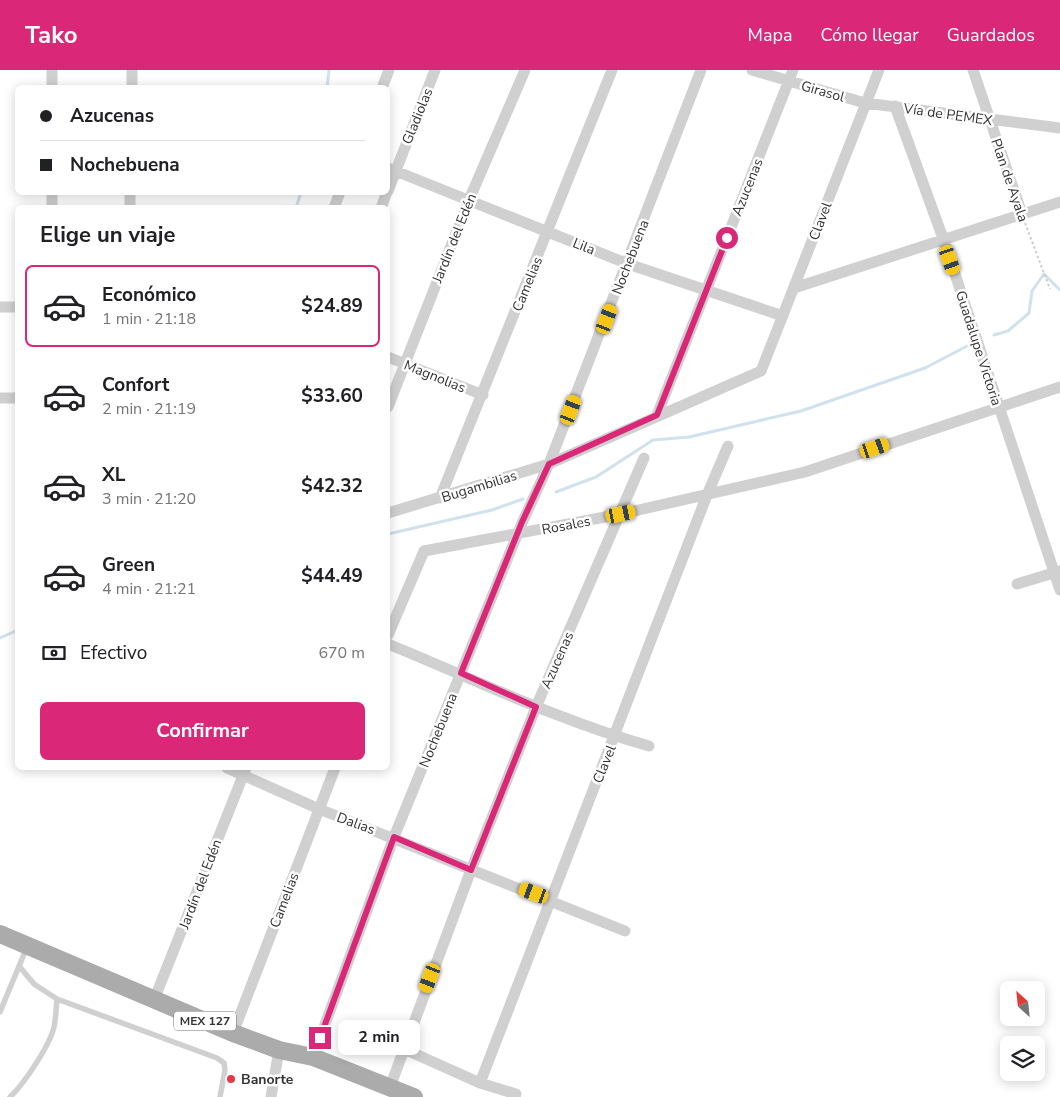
<!DOCTYPE html>
<html lang="es">
<head>
<meta charset="utf-8">
<style>
  body { margin:0; font-family:"Nunito Sans",sans-serif; background:#f2f2f2; color:#202124; height:100vh; display:flex; flex-direction:column; font-size:19px; white-space:nowrap }
  * { box-sizing:border-box; margin:0 }
  p { font-size:16px; color:#757577 }
  .icon { flex:none; width:28px; height:28px; fill:none; stroke:currentColor; stroke-width:2; stroke-linecap:round; stroke-linejoin:round }
  .map { position:relative; flex:1; overflow:hidden }
  .sheet { position:absolute; left:15px; top:135px; width:375px; height:565px; display:flex; flex-direction:column; background:#fff; border-radius:8px; box-shadow:0 2px 12px #0003 }
  .sheet>* { flex:none }
  .banner { position:absolute; left:15px; top:15px; width:375px; height:110px; border-radius:8px; box-shadow:0 2px 12px #0003; display:grid; align-content:center; height:110px; padding:0 25px; background:#fff }
  .needle { width:32px; rotate:333deg }
  .buttons { position:absolute; left:1000px; top:911px; display:grid; gap:10px }
  .buttons a { display:grid; place-items:center; width:45px; height:45px; border-radius:8px; background:#fff; box-shadow:0 2px 12px #0003; font-size:25px }
  .end { position:absolute; width:22px; height:22px; margin:-11px; border:6px solid #db2777; background:#fff; box-shadow:0 0 0 2px #fff }
  .from { border-radius:50% }
  .bubble { position:absolute; height:35px; border-radius:8px; background:#fff; box-shadow:0 2px 12px #0003; font-size:16px; font-weight:700; line-height:35px; text-align:center }
  .car { position:absolute; width:15px; height:30px; margin:-15px -8px; border-radius:6px; box-shadow:0 0 4px 1px #0007; background:linear-gradient(#f5c518 24%,#345 0 40%,#f5c518 0 76%,#345 0 86%,#f5c518 0) }
  .banner b { display:flex; align-items:center; gap:18px; height:48px; font-size:19px }
  .banner b+b { border-top:1px solid #e0e0e0 }
  .banner i { width:12px; height:12px; background:#202124 }
  ul { padding:0; list-style:none }
  li { display:flex; align-items:center; gap:15px; height:82px; margin:0 10px 8px; padding:0 15px; border:2px solid transparent; border-radius:8px }
  li div { flex:1 }
  li b { display:block; font-size:19px }
  li em { font-style:normal; font-weight:700 }
  li.current { border-color:#db2777 }
  li>.icon { width:45px; height:45px; stroke-width:1.5 }
  h2 { padding:0 25px; font-size:22px; line-height:60px }
  .pay { display:flex; align-items:center; gap:12px; height:55px; padding:0 25px; font-size:19px }
  .pay p { margin-inline-start:auto }
  .button { display:flex; gap:10px; margin-top:auto; padding:10px 25px }
  .button a { flex:1; height:58px; border-radius:8px; background:#db2777; color:#fff; font-size:20px; font-weight:700; line-height:58px; text-align:center }
  header { display:flex; align-items:center; gap:30px; box-sizing:border-box; height:70px; padding:0 25px; background:#db2777; color:#fff }
  header strong { font-size:24px }
  nav { display:flex; gap:28px; margin-inline-start:auto; font-size:18px }
  .map>svg:first-child { display:block }
</style>
</head>
<body>
<header>
<strong>Tako</strong>
<nav><a>Mapa</a><a>Cómo llegar</a><a>Guardados</a></nav>
</header>
<div class="map">
<svg width="1060" height="1027" viewBox="0 0 1060 1027">
  <rect width="100%" height="100%" fill="#fff"/>
  <g fill="none" stroke-linecap="round" stroke-linejoin="round">
    <!-- stream -->
    <path stroke="#cfe2ee" stroke-width="3" d="M327 18 329 0
      M296 138 301 122
      M994 265 1008 261 1029 243 1032 221 1044 204 1060 220
      M556 422 596 407 653 370 689 367 801 341 925 298 971 274
      M388 464 492 440 523 429
      M0 568 18 560"/>
    <!-- path -->
    <path stroke="#cdcdcd" stroke-width="2" stroke-dasharray="2.5 2.5" stroke-linecap="butt" d="M1025 153 1050 219"/>
    <!-- lane -->
    <path stroke="#d0d0d0" stroke-width="5.5" d="M19 896 34 914 57 929 217 988 224 993 225 1000 220 1027
      M0 942 27 877
      M10 1027C24 1014 50 975 54 957 56 948 56 938 57 929"/>
    <!-- street -->
    <path stroke="#d0d0d0" stroke-width="11" d="M752 0 865 33 1060 58
      M973 0 1022 144
      M52 18V0
      M132 18V0
      M382 18 389 0
      M895 36 944 171 1060 520
      M388 98 628 194 783 246
      M388 121 435 0
      M52 138V122
      M130 138V122
      M334 138 340 122
      M381 138 387 122
      M794 218 1060 132
      M0 237H18
      M388 287 483 325
      M0 328H18
      M388 337 469 130 525 0
      M657 345 793 0
      M440 428 612 0
      M388 443 549 394 761 301 879 0
      M1017 514 1060 501
      M388 565 424 481 621 444 805 402 1060 317
      M388 574C474 609 559 651 649 676
      M227 698 319 739 625 861
      M154 930 246 698
      M233 963 335 698
      M404 979 480 1013 516 1024
      M313 987 394 767 522 453 549 394 701 0
      M480 1013 707 425 728 376
      M390 1017 471 800 536 637 644 388
      M271 1027 279 980"/>
    <!-- primary -->
    <path stroke="#ababab" stroke-width="18" d="M0 864 233 963 279 980 313 987 414 1027"/>
  </g>
  <g fill="none" stroke-linecap="round" stroke-linejoin="round">
    <!-- route -->
    <path stroke="#db2777" stroke-width="6" d="M320 968 394 767 471 800 536 637 461 603 522 452 549 394 657 345 727 168"/>
  </g>
  <!-- markers -->
  <circle fill="#e63946" stroke="#fff" stroke-width="2" cx="231" cy="1009" r="5"/>
  <g text-anchor="middle" stroke-width="5" stroke-linejoin="round" paint-order="stroke">
    <!-- shield labels -->
    <rect fill="#fff" stroke="#707070" stroke-width="1" x="174" y="941.5" width="62" height="19" rx="4"/>
    <g font-size="12" font-weight="bold" fill="#333">
      <text x="205" y="955">MEX 127</text>
    </g>
    <!-- street labels -->
    <g font-size="14" fill="#333" stroke="#fff">
      <text transform="translate(823 21) rotate(16)" y="5">Girasol</text>
      <text transform="translate(948 44) rotate(8)" y="5">Vía de PEMEX</text>
      <text transform="translate(417 46) rotate(-68)" y="5">Gladiolas</text>
      <text transform="translate(1010 110) rotate(71)" y="5">Plan de Ayala</text>
      <text transform="translate(747 117) rotate(-68)" y="5">Azucenas</text>
      <text transform="translate(820 151) rotate(-69)" y="5">Clavel</text>
      <text transform="translate(454 168) rotate(-68)" y="5">Jardín del Edén</text>
      <text transform="translate(584 176) rotate(22)" y="5">Lila</text>
      <text transform="translate(630 187) rotate(-69)" y="5">Nochebuena</text>
      <text transform="translate(527 214) rotate(-68)" y="5">Camelias</text>
      <text transform="translate(979 278) rotate(72)" y="5">Guadalupe Victoria</text>
      <text transform="translate(435 306) rotate(22)" y="5">Magnolias</text>
      <text transform="translate(479 416) rotate(-17)" y="5">Bugambilias</text>
      <text transform="translate(566 455) rotate(-11)" y="5">Rosales</text>
      <text transform="translate(557 590) rotate(-66)" y="5">Azucenas</text>
      <text transform="translate(438 660) rotate(-68)" y="5">Nochebuena</text>
      <text transform="translate(604 694) rotate(-68)" y="5">Clavel</text>
      <text transform="translate(356 753) rotate(20)" y="5">Dalias</text>
      <text transform="translate(200 814) rotate(-69)" y="5">Jardín del Edén</text>
      <text transform="translate(284 830) rotate(-69)" y="5">Camelias</text>
    </g>
    <!-- poi labels -->
    <g font-size="14" font-weight="bold" fill="#333" stroke="#fff" text-anchor="start">
      <text x="241" y="1014">Banorte</text>
    </g>
  </g>
</svg>
<div class="buttons">
<a><svg class="needle" viewBox="-14 -14 28 28"><path d="M0-13l5 13h-10z" fill="#e53935"/><path d="M0 13l5-13h-10z" fill="#757577"/></svg></a>
<a><svg class="icon" aria-label="layers" viewBox="0 0 24 24"><path d="M12 4l9 5-9 5-9-5zM3 14l9 5 9-5"/></svg></a>
</div>
<i class="end from" style="left:727px;top:168px"></i>
<i class="end" style="left:320px;top:968px"></i>
<div class="bubble" style="left:338px;top:950px;width:82px">2 min</div>
<i class="car" style="left:950px;top:190px;rotate:161deg"></i>
<i class="car" style="left:607px;top:249px;rotate:21deg"></i>
<i class="car" style="left:571px;top:340px;rotate:21deg"></i>
<i class="car" style="left:875px;top:378px;rotate:71deg"></i>
<i class="car" style="left:621px;top:444px;rotate:78deg"></i>
<i class="car" style="left:534px;top:823px;rotate:290deg"></i>
<i class="car" style="left:430px;top:908px;rotate:201deg"></i>
<div class="banner">
<b><i class="from"></i>Azucenas</b>
<b><i></i>Nochebuena</b>
</div>
<section class="sheet">
<h2>Elige un viaje</h2>
<ul>
<li class="current"><svg class="icon" aria-label="car" viewBox="0 0 24 24"><path d="M5 17H2v-5l4-1 3-4h7l3 4 3 1v5h-3M9 17h6M6 11h13"/><circle cx="7" cy="17" r="2"/><circle cx="17" cy="17" r="2"/></svg><div><b>Económico</b><p>1 min · 21:18</p></div><em>$24.89</em></li>
<li><svg class="icon" aria-label="car" viewBox="0 0 24 24"><path d="M5 17H2v-5l4-1 3-4h7l3 4 3 1v5h-3M9 17h6M6 11h13"/><circle cx="7" cy="17" r="2"/><circle cx="17" cy="17" r="2"/></svg><div><b>Confort</b><p>2 min · 21:19</p></div><em>$33.60</em></li>
<li><svg class="icon" aria-label="car" viewBox="0 0 24 24"><path d="M5 17H2v-5l4-1 3-4h7l3 4 3 1v5h-3M9 17h6M6 11h13"/><circle cx="7" cy="17" r="2"/><circle cx="17" cy="17" r="2"/></svg><div><b>XL</b><p>3 min · 21:20</p></div><em>$42.32</em></li>
<li><svg class="icon" aria-label="car" viewBox="0 0 24 24"><path d="M5 17H2v-5l4-1 3-4h7l3 4 3 1v5h-3M9 17h6M6 11h13"/><circle cx="7" cy="17" r="2"/><circle cx="17" cy="17" r="2"/></svg><div><b>Green</b><p>4 min · 21:21</p></div><em>$44.49</em></li>
</ul>
<div class="pay"><svg class="icon" aria-label="cash" viewBox="0 0 24 24"><path d="M3 7h18v10H3z"/><circle cx="12" cy="12" r="2"/></svg>Efectivo<p>670 m</p></div>
<div class="button"><a>Confirmar</a></div>
</section>
</div>
</body>
</html>
